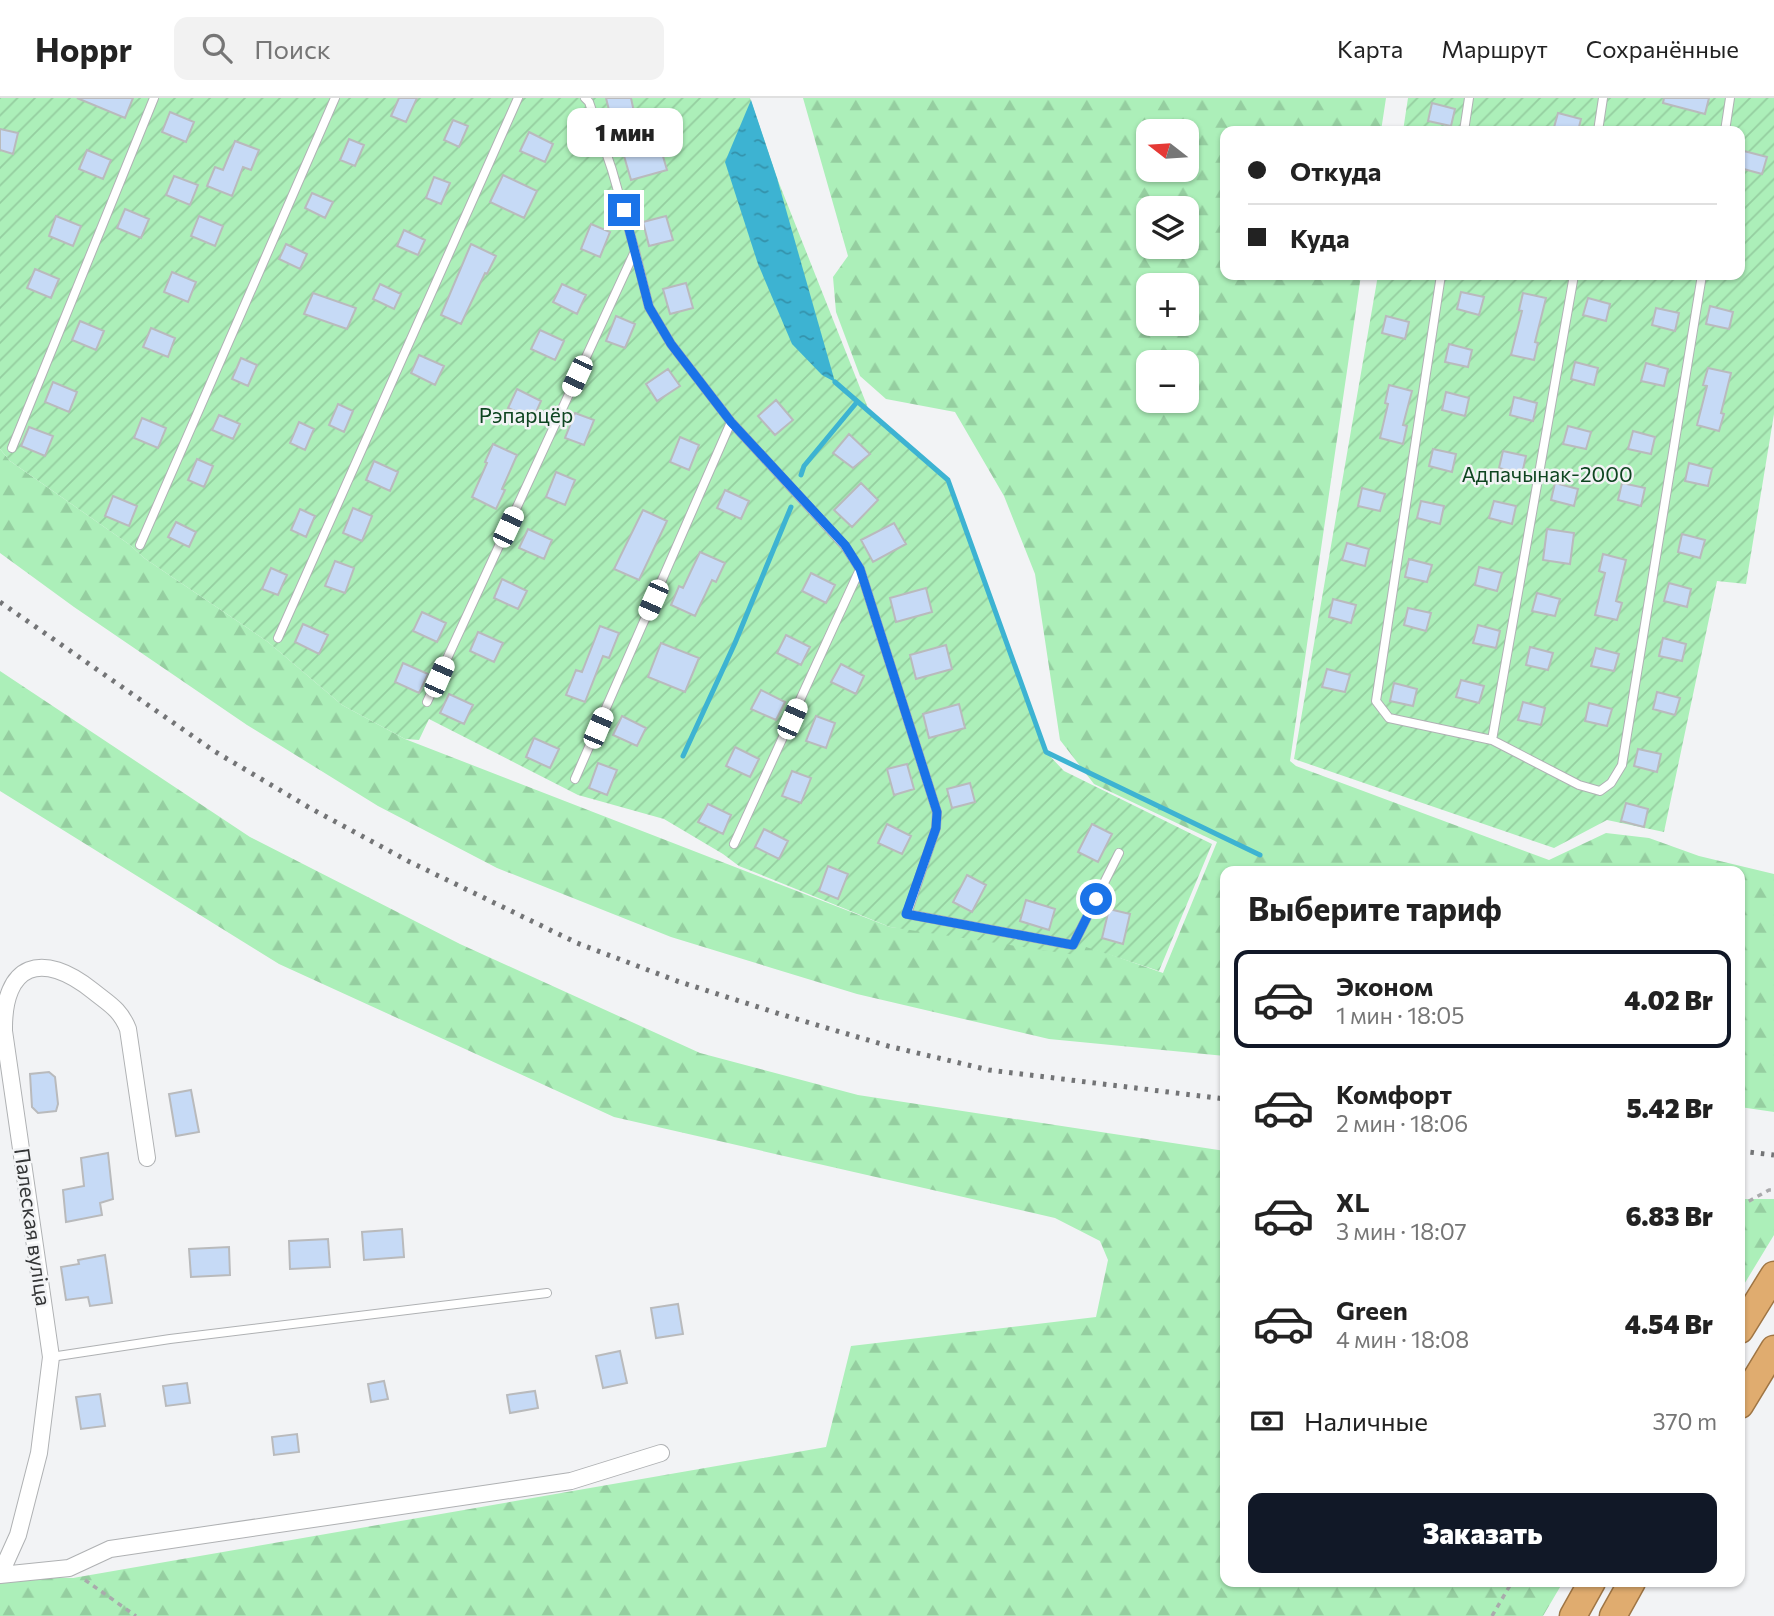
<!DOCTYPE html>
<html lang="ru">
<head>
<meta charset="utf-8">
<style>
  body { margin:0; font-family:Commissioner,sans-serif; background:#f2f2f2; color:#222; height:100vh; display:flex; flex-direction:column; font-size:26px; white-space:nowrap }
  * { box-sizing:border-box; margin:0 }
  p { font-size:23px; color:#767676 }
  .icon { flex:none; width:38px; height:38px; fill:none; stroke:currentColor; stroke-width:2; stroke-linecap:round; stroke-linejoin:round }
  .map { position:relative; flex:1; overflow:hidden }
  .details { position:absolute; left:1220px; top:768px; width:525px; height:721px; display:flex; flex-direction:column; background:#fff; border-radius:14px; box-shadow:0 2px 5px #0004 }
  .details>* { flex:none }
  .guide { position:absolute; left:1220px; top:28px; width:525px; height:154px; border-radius:14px; box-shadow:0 2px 5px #0004; display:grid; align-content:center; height:154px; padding:0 28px; background:#fff }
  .needle { width:46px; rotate:287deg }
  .tools { position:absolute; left:1136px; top:21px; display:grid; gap:14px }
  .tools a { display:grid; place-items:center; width:63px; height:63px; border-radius:14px; background:#fff; box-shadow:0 2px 5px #0004; font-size:35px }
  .end { position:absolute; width:32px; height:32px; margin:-16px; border:9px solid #1a73e8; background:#fff; box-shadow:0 0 0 4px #fff }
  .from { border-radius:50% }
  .bubble { position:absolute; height:49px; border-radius:14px; background:#fff; box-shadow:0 2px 5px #0004; font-size:23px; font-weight:800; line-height:49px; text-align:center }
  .car { position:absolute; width:21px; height:42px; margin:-21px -10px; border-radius:9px; box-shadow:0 0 5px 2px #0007; background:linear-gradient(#fff 24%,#345 0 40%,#fff 0 76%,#345 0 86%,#fff 0) }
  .guide b { display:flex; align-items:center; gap:24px; height:66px; font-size:26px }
  .guide b+b { border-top:2px solid #e0e0e0 }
  .guide i { width:18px; height:18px; background:#222 }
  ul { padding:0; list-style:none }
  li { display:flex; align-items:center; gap:21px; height:98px; margin:0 14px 10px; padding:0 14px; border:4px solid transparent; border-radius:14px }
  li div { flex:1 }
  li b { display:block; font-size:26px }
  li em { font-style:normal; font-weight:800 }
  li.on { border-color:#111827 }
  li>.icon { width:63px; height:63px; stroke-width:1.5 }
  h2 { padding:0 28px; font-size:32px; line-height:84px }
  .pay { display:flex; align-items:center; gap:18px; height:77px; padding:0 28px; font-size:26px }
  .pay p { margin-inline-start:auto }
  .primary-button { display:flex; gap:14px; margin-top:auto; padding:14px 28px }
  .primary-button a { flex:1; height:80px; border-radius:14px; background:#111827; color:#fff; font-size:28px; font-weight:800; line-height:80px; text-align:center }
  header { display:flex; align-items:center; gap:42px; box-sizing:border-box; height:98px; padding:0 35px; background:#fff; border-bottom:2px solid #e0e0e0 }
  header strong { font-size:33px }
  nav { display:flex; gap:38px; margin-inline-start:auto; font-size:24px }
  .search { width:490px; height:63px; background:#f2f2f2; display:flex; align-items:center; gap:18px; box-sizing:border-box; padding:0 24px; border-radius:14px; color:#767676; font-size:26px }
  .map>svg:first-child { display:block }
</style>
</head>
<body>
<header>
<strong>Hoppr</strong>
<div class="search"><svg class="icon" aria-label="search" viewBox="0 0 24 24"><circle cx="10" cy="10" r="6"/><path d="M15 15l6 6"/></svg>Поиск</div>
<nav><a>Карта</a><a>Маршрут</a><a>Сохранённые</a></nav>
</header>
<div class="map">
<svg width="1774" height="1518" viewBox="0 0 1774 1518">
  <defs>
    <pattern id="forest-firs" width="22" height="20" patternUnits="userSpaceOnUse" patternTransform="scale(1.75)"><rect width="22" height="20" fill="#acefb9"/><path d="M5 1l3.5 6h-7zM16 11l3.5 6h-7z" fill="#95cea0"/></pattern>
    <pattern id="garden-furrows" width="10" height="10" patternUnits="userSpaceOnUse" patternTransform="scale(1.75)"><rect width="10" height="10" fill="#acefb9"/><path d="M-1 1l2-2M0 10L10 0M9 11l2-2" fill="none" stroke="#95cea0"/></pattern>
    <pattern id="water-ripples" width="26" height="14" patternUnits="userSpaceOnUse" patternTransform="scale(1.75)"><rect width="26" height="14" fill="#3db3d2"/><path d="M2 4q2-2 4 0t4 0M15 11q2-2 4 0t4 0" fill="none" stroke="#3492ab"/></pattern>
  </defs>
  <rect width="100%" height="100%" fill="#f2f3f5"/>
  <!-- forest -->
  <path fill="url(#forest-firs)" fill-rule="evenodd" d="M803 0H1386L1381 33H1225V177H1361L1290 663 1296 668 1549 762 1606 735 1649 740 1699 758 1774 776V1014L1740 1009V774H1225V958L1049 941 857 896 671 839 497 770 378 708 247 627 74 509 0 455V351L10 363 130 447 144 460 268 544 342 607 405 641 890 829 1086 848 1163 875 1217 744 1094 686 1060 642 1035 476 1004 398 955 314 886 301 860 278 836 214 833 179 848 158ZM1148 33H1186V72H1148ZM1148 110H1186V149H1148ZM1148 187H1186V226H1148ZM1148 264H1186V303H1148Z
    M0 573 250 739 460 846 700 955 858 997 1225 1053V1484H1563L1543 1518H0V1477L73 1480 826 1349 851 1248 1096 1219 1108 1162 1100 1143 1055 1120 614 1019 279 866 0 693Z
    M1740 1101H1774V1137L1740 1193Z"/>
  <!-- garden -->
  <path fill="url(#garden-furrows)" d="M0 0H750L777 80 870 315 948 382 1046 654 1064 673 1212 746 1159 873 1086 849 1082 858 890 829 739 768 723 756 664 721 578 697 429 621 419 642 405 641 342 607 268 544 144 460 130 447 10 363 0 351Z
    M1408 0H1774V316L1746 486 1717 483 1664 734 1607 722 1554 750 1294 661 1378 177H1740V33H1403Z"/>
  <!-- water -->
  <path fill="url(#water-ripples)" d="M751 2 777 80 835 284 822 277 792 246 758 166 725 64Z"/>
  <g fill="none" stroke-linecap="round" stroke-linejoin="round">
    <!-- stream -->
    <path stroke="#3db3d2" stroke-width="5" d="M835 284 948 382 1046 654 1260 757
      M801 377 804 368 857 304
      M683 658 735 545 791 409"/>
  </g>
  <!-- building -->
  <path fill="#c6daf6" stroke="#b9babc" stroke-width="2" d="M77 0H133L125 20Z
    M399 0H417L406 24 391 18Z
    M606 0H631L634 14 611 20Z
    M1664 0H1709L1705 16 1663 5Z
    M1432 5 1455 11 1451 28 1428 23Z
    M170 14 194 24 186 44 162 34Z
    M1558 15 1581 21 1578 33H1553Z
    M453 22 468 28 459 49 444 42Z
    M0 31 18 35 13 56 0 52Z
    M529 34 553 46 545 64 520 53Z
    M349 41 364 47 355 68 340 62Z
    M235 43 259 52 251 72 243 69 232 98 207 88 215 69 223 72Z
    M660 48 667 72 631 82 624 58Z
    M87 52 111 62 103 81 79 71Z
    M1744 53 1767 59 1762 76 1740 70Z
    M503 77 537 93 524 120 490 104Z
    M174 78 198 87 190 107 166 97Z
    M434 79 450 85 441 106 426 100Z
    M312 95 333 104 325 120 305 110Z
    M125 111 149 121 141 140 117 130Z
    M56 118 81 128 73 148 49 138Z
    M199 118 223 128 215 148 191 138Z
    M666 118 673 142 649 148 643 124Z
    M591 126 610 134 600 159 581 151Z
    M404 132 425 142 418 157 397 148Z
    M286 146 307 156 300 171 279 161Z
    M471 146 496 158 487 176 485 175 461 226 441 217Z
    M35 171 59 181 51 200 27 190Z
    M172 174 196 184 188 204 164 194Z
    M686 185 693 210 670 216 663 191Z
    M380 186 401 196 394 211 373 201Z
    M562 186 586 197 577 216 553 204Z
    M1461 194 1484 199 1479 217 1457 211Z
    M313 195 356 210 347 231 304 216Z
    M1523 195 1546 200 1535 244 1538 245 1534 262 1511 257 1522 213 1519 212Z
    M1588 200 1610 206 1606 223 1583 217Z
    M1710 208 1733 214 1729 231 1706 226Z
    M1656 210 1679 215 1675 233 1652 227Z
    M616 218 635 226 625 250 606 243Z
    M1386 218 1409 224 1405 241 1382 235Z
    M80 223 104 233 96 252 72 242Z
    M151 230 175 240 168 259 143 249Z
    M540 232 564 243 555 262 531 251Z
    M1449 246 1472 252 1468 269 1445 264Z
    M419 257 444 268 435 287 411 275Z
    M241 260 257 267 248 288 232 281Z
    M1575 264 1598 270 1594 287 1571 281Z
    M1646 265 1668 271 1664 288 1641 283Z
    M1708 270 1731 275 1721 315 1724 316 1719 333 1697 327 1707 288 1703 287Z
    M668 271 680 288 657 303 646 286Z
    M53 284 77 294 69 314 45 304Z
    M1389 287 1412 293 1403 327 1407 328 1403 346 1380 340 1388 306 1385 305Z
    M517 291 541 303 533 321 508 310Z
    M1446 294 1469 300 1465 318 1442 312Z
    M1514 299 1537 305 1533 323 1510 317Z
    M776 302 793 322 775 337 758 318Z
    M338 306 353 313 344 334 329 327Z
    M575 315 594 322 584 347 565 340Z
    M219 317 240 326 233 341 212 332Z
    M142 320 166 330 158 350 134 340Z
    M299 324 314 331 305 352 290 345Z
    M1568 328 1591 334 1586 351 1563 346Z
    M29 329 53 338 45 358 21 348Z
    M1633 333 1655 339 1651 356 1628 351Z
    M849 336 870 356 853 370 833 355Z
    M680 339 699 347 689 372 670 364Z
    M493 346 517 357 502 391 505 392 496 411 472 399 487 365 485 364Z
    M1433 351 1456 356 1452 374 1429 368Z
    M1503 353 1526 358 1522 376 1499 370Z
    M197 361 213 368 204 389 188 382Z
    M374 363 398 374 390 393 366 382Z
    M1689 365 1712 371 1708 388 1685 383Z
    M556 374 575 382 565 407 546 399Z
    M861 385 878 402 852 429 834 412Z
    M1555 385 1578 391 1574 408 1551 402Z
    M1622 385 1645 390 1641 408 1618 402Z
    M1362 390 1385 396 1380 413 1358 408Z
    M725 392 749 403 741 421 717 410Z
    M113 398 137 408 129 428 105 418Z
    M1421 403 1444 408 1440 426 1417 420Z
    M1494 403 1516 408 1512 426 1489 420Z
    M353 410 372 418 362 443 343 435Z
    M300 411 315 418 306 439 291 432Z
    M643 412 667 423 639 482 614 471Z
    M176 424 196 434 189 449 168 439Z
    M894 425 906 446 873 464 861 442Z
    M528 431 552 442 544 461 519 450Z
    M1547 431 1574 435 1570 466 1543 462Z
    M1682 436 1705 442 1700 460 1678 454Z
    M1347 445 1369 451 1365 468 1342 462Z
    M700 454 725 465 716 484 712 482 695 518 671 507 679 488 683 490Z
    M1603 456 1626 462 1616 503 1622 505 1617 522 1595 517 1605 475 1599 473Z
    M1409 461 1432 467 1427 484 1405 479Z
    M335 463 354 470 345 495 325 488Z
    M1479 469 1502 475 1497 493 1475 487Z
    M271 470 287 477 278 497 262 491Z
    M811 475 835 487 826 505 802 493Z
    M502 481 527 493 518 511 494 500Z
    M1669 485 1691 491 1687 509 1664 503Z
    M926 490 932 514 896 524 890 500Z
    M1537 495 1560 501 1555 518 1532 513Z
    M1333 501 1356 507 1351 525 1329 519Z
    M1408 510 1431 515 1426 533 1404 527Z
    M422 514 446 525 437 544 413 533Z
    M303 526 328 537 319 556 295 544Z
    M1478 527 1500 533 1496 550 1473 545Z
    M600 528 619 535 609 560 603 558 585 604 566 597 576 572 582 574Z
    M478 534 503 545 494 564 470 553Z
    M786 537 810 549 801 567 777 555Z
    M1663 540 1686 546 1682 563 1659 558Z
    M661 545 699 560 685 594 648 579Z
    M946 547 952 571 916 581 910 557Z
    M1530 549 1553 555 1548 572 1526 567Z
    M1596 550 1619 556 1614 573 1591 568Z
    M403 565 428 576 419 595 395 584Z
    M841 566 864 578 856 596 831 584Z
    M1327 571 1350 577 1345 594 1322 589Z
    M1461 582 1484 588 1479 605 1456 599Z
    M1394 585 1417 591 1413 608 1390 603Z
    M761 592 785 604 776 622 751 611Z
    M1657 594 1680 600 1675 617 1653 611Z
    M449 596 473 607 464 626 440 615Z
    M1523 604 1545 610 1541 627 1518 622Z
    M1589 605 1612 611 1607 628 1585 623Z
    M959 606 965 630 929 640 923 616Z
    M622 618 646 630 637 648 613 637Z
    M816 618 835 625 826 650 806 643Z
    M534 640 559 651 550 670 526 659Z
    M735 649 759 661 750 679 726 668Z
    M1638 651 1661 656 1657 674 1634 668Z
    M598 665 617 672 607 697 589 690Z
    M907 666 914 691 894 697 887 671Z
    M792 673 811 680 801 705 782 698Z
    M970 685 975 704 952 710 947 691Z
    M1626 705 1648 711 1644 729 1621 723Z
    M708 706 731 717 723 736 698 724Z
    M887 726 911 738 902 756 878 745Z
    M1092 726 1112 736 1098 764 1078 754Z
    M764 731 788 743 779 761 755 749Z
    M828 768 848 776 838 801 819 793Z
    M967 777 986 787 972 814 953 804Z
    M1026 802 1055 811 1049 832 1020 823Z
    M1109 811 1130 816 1123 846 1102 840Z
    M49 974 55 979 58 1006 56 1013 38 1015 32 1009 30 976Z
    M191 992 199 1034 176 1038 169 996Z
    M108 1055 113 1101 100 1105 102 1117 66 1124 63 1092 84 1088 81 1060Z
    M402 1131 404 1159 364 1162 362 1134Z
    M328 1141 330 1169 290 1171 289 1143Z
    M229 1149 230 1177 191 1179 189 1151Z
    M105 1157 112 1205 90 1208 88 1199 66 1202 61 1169 79 1166 78 1162Z
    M678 1206 683 1236 656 1240 651 1210Z
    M620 1253 627 1285 603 1290 596 1258Z
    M384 1283 388 1301 371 1304 368 1286Z
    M187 1285 190 1305 166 1308 163 1288Z
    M535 1293 538 1310 510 1315 507 1297Z
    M100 1296 105 1328 81 1331 76 1299Z
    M297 1336 299 1354 274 1357 272 1339Z"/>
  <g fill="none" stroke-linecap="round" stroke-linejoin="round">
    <!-- service casing -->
    <g stroke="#afb1b3" stroke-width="10">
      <path id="service" d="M1464 33 1469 0
        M1598 33 1603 0
        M1725 33 1730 0
        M1441 177 1376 603 1389 620 1492 642 1579 687 1600 693 1611 685 1622 667 1702 177
        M731 324 845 448 860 471 734 746
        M12 350 154 0
        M140 447 335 0
        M860 471 937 714 936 730 907 816 1073 847 1119 755
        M278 540 518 0
        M427 604 635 153 612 72 589 4 585 0
        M1492 642 1574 177
        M575 681 731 324 671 246 649 209 635 153
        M51 1259 170 1241 547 1195"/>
    </g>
    <!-- minor casing -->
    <g stroke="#afb1b3" stroke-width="18">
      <path id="minor" d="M0 1477 18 1437 39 1355 51 1259 4 933C3 865 42 852 93 893 109 906 120 911 128 931L147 1060
        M0 1477 69 1470 110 1451 571 1383 661 1355"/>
    </g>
    <!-- trunk casing -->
    <g stroke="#9f7544" stroke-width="29">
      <path id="trunk" d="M1740 1232 1774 1177
        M1740 1307 1774 1251
        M1573 1518 1592 1484
        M1613 1518 1632 1484"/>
    </g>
    <!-- path -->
    <path stroke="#a9aaac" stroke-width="3.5" stroke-dasharray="5 5" stroke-linecap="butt" d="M1740 1108 1769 1092H1774
      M85 1482 136 1518
      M1492 1518 1512 1484"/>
    <!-- service -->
    <use href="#service" stroke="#fff" stroke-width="8"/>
    <!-- minor -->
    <use href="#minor" stroke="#fff" stroke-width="16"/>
    <!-- trunk -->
    <use href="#trunk" stroke="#e0ac6f" stroke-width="26"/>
    <!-- rail -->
    <path stroke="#737476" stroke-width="5" stroke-dasharray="3.5 7" stroke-linecap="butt" d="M0 504 214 653 310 710 408 763 577 845 677 883 780 916 888 948 989 972 1225 1001
      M1740 1053 1774 1057"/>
  </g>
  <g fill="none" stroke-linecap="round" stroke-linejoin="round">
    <!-- route -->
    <path stroke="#1a73e8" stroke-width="9" d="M624 112 649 209 671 246 731 324 845 447 860 471 937 714 936 730 906 816 1073 847 1096 801"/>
  </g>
  <g text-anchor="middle" stroke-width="5" stroke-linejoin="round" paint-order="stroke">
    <!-- park labels -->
    <g font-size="21" fill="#0e4520" stroke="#f2f3f5">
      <text x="526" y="325">Рэпарцёр</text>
      <text x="1547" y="384">Адпачынак-2000</text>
    </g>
    <!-- street labels -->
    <g font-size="21" fill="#343536" stroke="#f2f3f5">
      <text transform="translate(32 1129) rotate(82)" y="7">Палеская вуліца</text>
    </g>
  </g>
</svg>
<div class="tools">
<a><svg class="needle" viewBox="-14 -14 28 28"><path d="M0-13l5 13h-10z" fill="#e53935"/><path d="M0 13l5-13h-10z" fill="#767676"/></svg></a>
<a><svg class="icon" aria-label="layers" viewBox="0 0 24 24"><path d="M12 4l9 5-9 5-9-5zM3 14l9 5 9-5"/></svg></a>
<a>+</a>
<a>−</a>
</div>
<i class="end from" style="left:1096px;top:801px"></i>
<i class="end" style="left:624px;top:112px"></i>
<div class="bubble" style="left:567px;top:10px;width:116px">1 мин</div>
<i class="car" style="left:577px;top:278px;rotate:205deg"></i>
<i class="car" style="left:508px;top:429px;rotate:25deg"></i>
<i class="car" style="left:653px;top:502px;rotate:204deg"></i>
<i class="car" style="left:439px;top:579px;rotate:24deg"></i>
<i class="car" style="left:792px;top:621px;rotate:24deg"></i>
<i class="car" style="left:598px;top:630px;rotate:23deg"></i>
<div class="guide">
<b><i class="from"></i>Откуда</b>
<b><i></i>Куда</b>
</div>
<section class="details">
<h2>Выберите тариф</h2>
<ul>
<li class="on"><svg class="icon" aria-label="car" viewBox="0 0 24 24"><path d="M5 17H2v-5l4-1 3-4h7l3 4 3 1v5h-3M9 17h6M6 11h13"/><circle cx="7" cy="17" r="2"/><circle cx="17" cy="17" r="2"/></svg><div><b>Эконом</b><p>1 мин · 18:05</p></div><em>4.02 Br</em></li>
<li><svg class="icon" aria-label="car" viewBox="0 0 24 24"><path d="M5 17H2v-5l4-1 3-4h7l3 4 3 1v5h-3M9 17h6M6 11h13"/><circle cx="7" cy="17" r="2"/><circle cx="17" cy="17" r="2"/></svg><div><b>Комфорт</b><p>2 мин · 18:06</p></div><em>5.42 Br</em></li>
<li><svg class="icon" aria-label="car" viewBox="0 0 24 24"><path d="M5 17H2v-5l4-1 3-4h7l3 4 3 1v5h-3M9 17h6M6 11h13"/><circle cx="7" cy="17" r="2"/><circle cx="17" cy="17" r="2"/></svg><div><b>XL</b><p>3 мин · 18:07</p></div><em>6.83 Br</em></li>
<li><svg class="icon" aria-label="car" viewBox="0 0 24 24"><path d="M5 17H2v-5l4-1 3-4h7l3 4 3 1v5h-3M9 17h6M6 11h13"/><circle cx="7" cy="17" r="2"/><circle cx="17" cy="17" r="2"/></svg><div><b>Green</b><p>4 мин · 18:08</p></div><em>4.54 Br</em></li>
</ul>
<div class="pay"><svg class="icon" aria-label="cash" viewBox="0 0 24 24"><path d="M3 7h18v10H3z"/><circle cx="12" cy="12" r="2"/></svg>Наличные<p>370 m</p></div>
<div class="primary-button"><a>Заказать</a></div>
</section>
</div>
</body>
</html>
